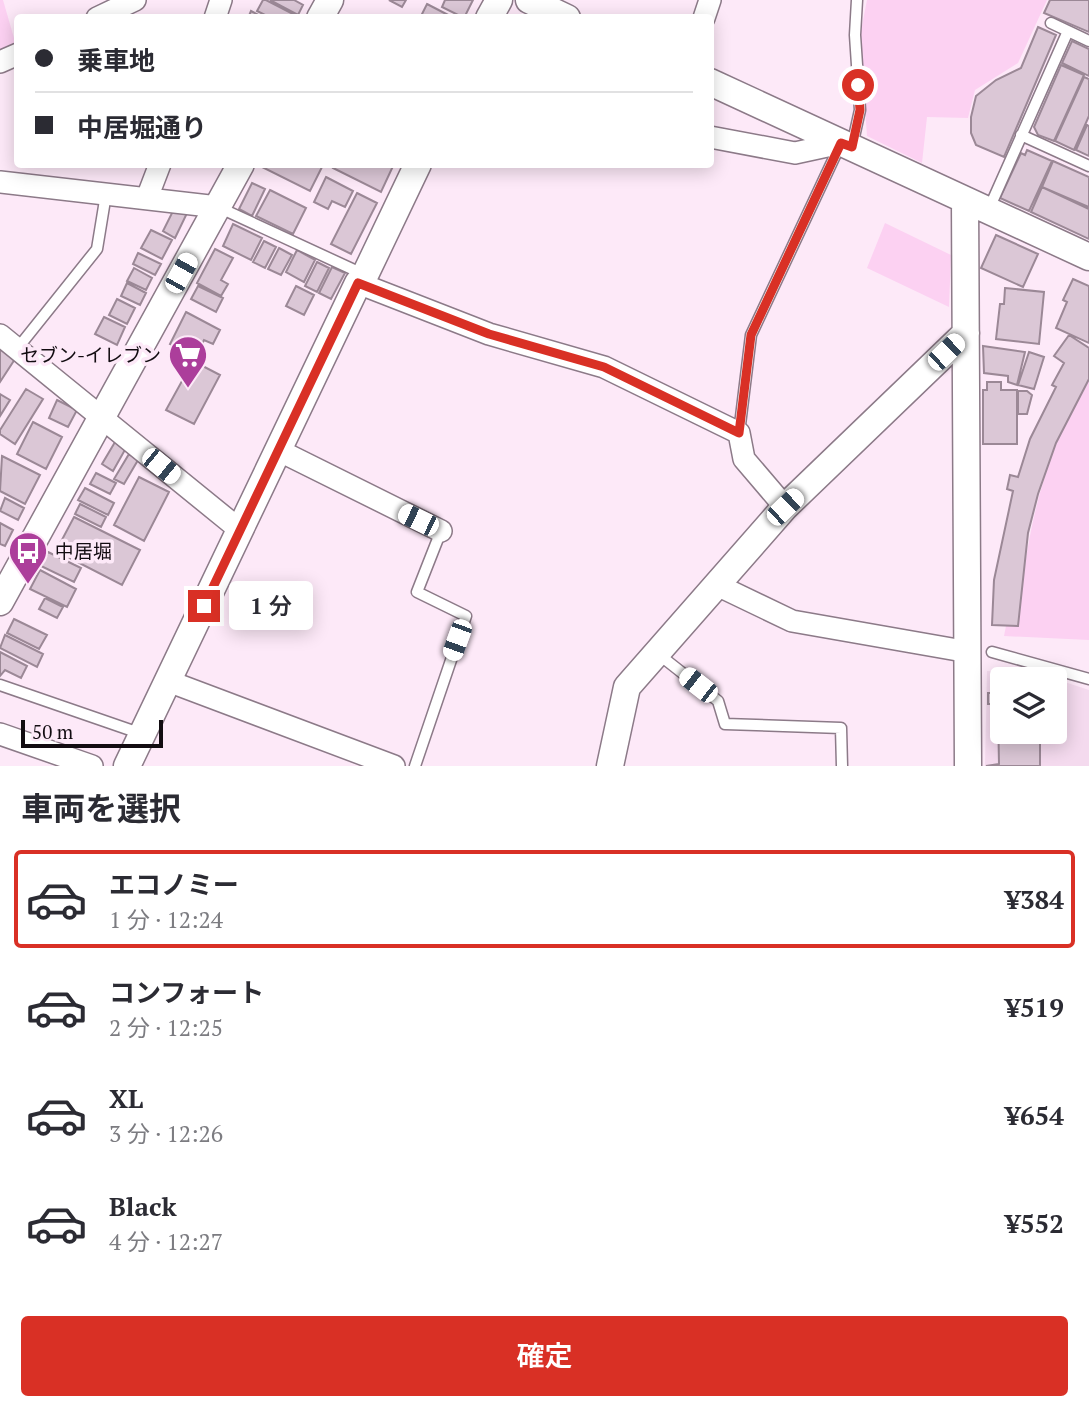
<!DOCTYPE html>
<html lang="ja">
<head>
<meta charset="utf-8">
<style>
  body { margin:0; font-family:"PT Serif","Noto Sans JP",serif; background:#f2f2f3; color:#2b2b33; height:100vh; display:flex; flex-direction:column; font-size:26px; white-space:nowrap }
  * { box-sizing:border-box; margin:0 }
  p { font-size:23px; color:#7c7c81 }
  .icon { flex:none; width:38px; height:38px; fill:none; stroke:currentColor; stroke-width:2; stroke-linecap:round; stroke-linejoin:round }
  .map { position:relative; height:766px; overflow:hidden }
  .details { display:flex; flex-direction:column; background:#fff; flex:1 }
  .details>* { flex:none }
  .top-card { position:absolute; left:14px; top:14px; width:700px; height:154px; border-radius:7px; box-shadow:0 4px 18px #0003; display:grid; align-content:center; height:154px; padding:0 21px; background:#fff }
  .tools { position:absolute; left:990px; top:667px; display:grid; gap:14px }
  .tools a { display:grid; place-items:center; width:77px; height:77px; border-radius:7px; background:#fff; box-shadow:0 4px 18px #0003; font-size:35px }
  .scale { position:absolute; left:21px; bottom:18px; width:142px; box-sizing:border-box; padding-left:7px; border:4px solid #120c11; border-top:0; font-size:19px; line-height:24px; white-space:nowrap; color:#120c11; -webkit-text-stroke:5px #fde9f8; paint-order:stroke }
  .end { position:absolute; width:32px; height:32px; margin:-16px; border:9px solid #d93025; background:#fff; box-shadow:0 0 0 4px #fff }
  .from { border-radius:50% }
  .bubble { position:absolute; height:49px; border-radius:7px; background:#fff; box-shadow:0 4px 18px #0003; font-size:23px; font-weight:600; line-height:49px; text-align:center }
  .car { position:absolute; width:21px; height:42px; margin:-21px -10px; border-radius:9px; box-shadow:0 0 5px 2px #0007; background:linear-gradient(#fff 24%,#345 0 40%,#fff 0 76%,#345 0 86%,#fff 0) }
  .top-card b { display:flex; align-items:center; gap:24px; height:66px; font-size:26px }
  .top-card b+b { border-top:2px solid #e1e1e2 }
  .top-card i { width:18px; height:18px; background:#2b2b33 }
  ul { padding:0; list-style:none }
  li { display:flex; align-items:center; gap:21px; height:98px; margin:0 14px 10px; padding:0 7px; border:4px solid transparent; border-radius:7px }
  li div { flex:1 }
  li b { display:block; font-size:26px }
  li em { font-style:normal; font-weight:600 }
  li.current { border-color:#d93025 }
  li>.icon { width:63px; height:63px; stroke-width:1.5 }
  h2 { padding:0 21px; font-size:32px; line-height:84px }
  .action { display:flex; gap:14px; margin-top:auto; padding:14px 21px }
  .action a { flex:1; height:80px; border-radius:7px; background:#d93025; color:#fff; font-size:28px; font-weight:600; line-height:80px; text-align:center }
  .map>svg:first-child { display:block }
</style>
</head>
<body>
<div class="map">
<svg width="1089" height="766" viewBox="0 0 1089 766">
  <rect width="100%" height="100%" fill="#fde9f8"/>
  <!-- built -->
  <path fill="#f4daee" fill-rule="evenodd" d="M987 671 1034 672 1089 690V766H985ZM1003 679H1055V732H1003Z"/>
  <!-- green -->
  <path fill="#fcd1f2" d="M0 0H3L16 45 0 52Z
    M867 0H1047L1018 63 975 90 968 118 927 117 922 163 867 136 860 36Z
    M885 223 951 255 949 307 867 268Z
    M1089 379V640L1004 636 1006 626H1018C1026 536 1041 458 1089 379Z"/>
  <!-- building -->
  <path fill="#dbc7d6" stroke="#9b8896" stroke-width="2" d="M263 0H266L297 16 271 18 257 11Z
    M270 0H294L303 5 298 15Z
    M389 0H406L402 7Z
    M445 0H473L464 18 442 7Z
    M1050 0H1089V32L1044 13Z
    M427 4 454 18H420Z
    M251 11 264 18H248Z
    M1038 27 1056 35 1004 157 976 145 971 133V117L976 96 996 80 1021 68Z
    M1072 41 1089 49V76L1062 63Z
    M1061 65 1084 75 1054 141 1038 135 1034 127Z
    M1084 77 1089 79V116L1074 150 1055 141Z
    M1087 125 1089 126V156L1076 150Z
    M1027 150 1052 161 1029 211 1000 198 1021 153 1025 155Z
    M1053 161 1089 177V207L1042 187Z
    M263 164H323V165L310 191 262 167Z
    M335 164H394L381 192 333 168Z
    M326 177 353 191 345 207 332 201 328 209 314 202Z
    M252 183 265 189 252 216 239 209Z
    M1042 187 1089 209V239L1031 212Z
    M270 190 306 208 293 234 256 216Z
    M357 193 377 203 351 254 331 244Z
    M177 203 189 209 175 238 163 231Z
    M233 224 262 238 251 260 223 246Z
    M151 230 172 240 162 259 141 248Z
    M996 235 1038 254 1023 287 981 268Z
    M264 241 276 247 265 268 253 262Z
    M279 248 292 255 281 275 268 269Z
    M215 249 233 258 221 280 228 284 221 296 197 283Z
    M297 250 315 260 304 282 286 272Z
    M138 253 161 264 155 275 133 264Z
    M317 262 329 268 317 292 305 286Z
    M332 267 345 273 331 299 319 293Z
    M134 268 152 278 146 290 127 281Z
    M1073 279 1089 286V343L1056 328 1067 302 1063 300Z
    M127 283 146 293 140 305 121 296Z
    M198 286 223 298 216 312 191 299Z
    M296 286 314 295 304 315 286 306Z
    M1005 288 1044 292 1039 344 996 339 1000 304H1004Z
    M117 299 135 308 127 324 109 315Z
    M186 312 220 330 213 344 204 340 196 357 170 344Z
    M104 317 125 327 117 345 95 334Z
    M1069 335 1089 348V379L1056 443 1038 494 1028 533 1018 626 992 625 994 580 1013 491 1007 489 1010 475 1018 477 1030 439 1056 387 1052 385 1064 363 1054 356Z
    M983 346 1025 352 1017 385 1008 382V376L984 373Z
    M0 349 15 359 0 382Z
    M1029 352 1044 357 1034 389 1018 385Z
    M193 361 220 375 194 424 166 410Z
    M987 382H1001V390H1017V444H983V390H987Z
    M26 389 43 399 15 444 0 434V430Z
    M1018 391H1027L1032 395 1027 414H1018Z
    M0 394 10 400 0 416Z
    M57 400 77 410 68 427 49 418Z
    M33 422 62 437 46 469 17 454Z
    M115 442 126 448 113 471 102 464Z
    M129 454 138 460 124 484 114 479Z
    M2 456 40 475 25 504 0 491Z
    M96 473 116 483 110 494 90 484Z
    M139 477 169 492 144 541 114 525Z
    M85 488 114 503 108 515 78 500Z
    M5 498 24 508 18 520 0 511Z
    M80 504 106 517 101 527 75 514Z
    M74 517 140 550 122 585 56 551Z
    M0 523 13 530 5 546 0 544Z
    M48 552 81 568 74 582 41 566Z
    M40 570 76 589 67 607 30 589Z
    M45 598 63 607 57 618 39 609Z
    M14 619 47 635 39 649 7 633Z
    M5 635 43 654 37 667 0 648Z
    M0 652 27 666 21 678 5 670 0 676Z
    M995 690H1003V732H1040V766H986L999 764 998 709H995V704H988V693H995Z"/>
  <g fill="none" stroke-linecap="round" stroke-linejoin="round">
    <!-- service casing -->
    <g stroke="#8c7a88" stroke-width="13">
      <path id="service" d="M1051 23 1089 41
        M1021 135 1089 166
        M852 146 860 110 855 35 857 0
        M218 207 365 275
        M988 211 1068 31
        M17 349 97 249 106 194
        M739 433 751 335 841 143
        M992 652 1089 679
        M657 653 718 701 725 724 841 728 842 766
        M0 685 142 734
        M415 766 466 616 417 592 441 531"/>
    </g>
    <!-- minor casing -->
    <g stroke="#8c7a88" stroke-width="24">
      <path id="minor" d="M97 18 135 0
        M215 18 221 0
        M704 18 710 0
        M0 62 18 54
        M710 137 795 153 841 143
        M0 182 218 207
        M147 198 160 164
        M358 283 489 334 604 367 739 433 744 459 785 507
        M0 335 240 530
        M280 451 441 531
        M717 585 792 621 969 652
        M168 681 394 766
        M0 734 92 766"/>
    </g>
    <!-- tertiary casing -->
    <g stroke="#8c7a88" stroke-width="29">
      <path id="tertiary" d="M529 0 567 18
        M320 18 330 0
        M489 18 499 0
        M710 82 1089 257
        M965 200 968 766
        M0 602 241 164
        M127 766 358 283 365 275 418 164
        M610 766 627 687 785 507 966 333"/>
    </g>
    <!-- service -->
    <use href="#service" stroke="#fff" stroke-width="10"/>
    <!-- minor -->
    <use href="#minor" stroke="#fff" stroke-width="21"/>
    <!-- tertiary -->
    <use href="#tertiary" stroke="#fff" stroke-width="26"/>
  </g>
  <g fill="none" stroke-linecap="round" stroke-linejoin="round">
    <!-- route -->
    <path stroke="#d93025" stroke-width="9" d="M204 606 358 283 489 334 604 367 739 433 751 335 841 143 852 147 860 110 858 85"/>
  </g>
  <!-- icons -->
  <defs>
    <g id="supermarket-pin" transform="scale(2.0125)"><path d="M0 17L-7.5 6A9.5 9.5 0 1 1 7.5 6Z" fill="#ac3e9b" stroke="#fde9f8"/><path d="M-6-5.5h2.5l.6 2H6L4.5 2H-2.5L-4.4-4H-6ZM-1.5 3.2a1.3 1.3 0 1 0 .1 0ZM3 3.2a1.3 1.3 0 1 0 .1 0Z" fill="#fff"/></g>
    <g id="bus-pin" transform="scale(2.0125)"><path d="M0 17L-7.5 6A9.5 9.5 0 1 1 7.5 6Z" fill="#ac3e9b" stroke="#fde9f8"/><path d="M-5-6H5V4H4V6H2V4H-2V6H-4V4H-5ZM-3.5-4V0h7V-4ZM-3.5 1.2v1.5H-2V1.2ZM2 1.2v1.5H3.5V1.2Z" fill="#fff"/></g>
  </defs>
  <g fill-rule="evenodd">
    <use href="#supermarket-pin" x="188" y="355"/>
    <use href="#bus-pin" x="28" y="551"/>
  </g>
  <g text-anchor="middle" stroke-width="7" stroke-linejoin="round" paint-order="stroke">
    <!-- poi labels -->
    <g font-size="19" fill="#120c11" stroke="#fde9f8" text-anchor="end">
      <text x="161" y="362">セブン-イレブン</text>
      <text x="55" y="558" text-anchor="start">中居堀</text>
    </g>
  </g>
</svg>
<div class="tools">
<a><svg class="icon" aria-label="layers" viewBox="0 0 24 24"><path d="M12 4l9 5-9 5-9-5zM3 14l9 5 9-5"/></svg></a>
</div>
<div class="scale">50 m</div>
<i class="end from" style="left:858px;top:85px"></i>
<i class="end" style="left:204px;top:606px"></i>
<div class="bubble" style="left:229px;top:581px;width:84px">1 分</div>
<i class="car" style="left:181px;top:273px;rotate:29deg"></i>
<i class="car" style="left:946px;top:352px;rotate:46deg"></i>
<i class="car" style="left:161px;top:466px;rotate:129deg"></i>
<i class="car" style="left:785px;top:507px;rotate:46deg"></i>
<i class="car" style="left:418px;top:520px;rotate:296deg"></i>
<i class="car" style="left:457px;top:640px;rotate:200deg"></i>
<i class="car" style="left:698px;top:685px;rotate:308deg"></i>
<div class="top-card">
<b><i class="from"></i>乗車地</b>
<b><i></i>中居堀通り</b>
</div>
</div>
<section class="details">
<h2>車両を選択</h2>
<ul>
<li class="current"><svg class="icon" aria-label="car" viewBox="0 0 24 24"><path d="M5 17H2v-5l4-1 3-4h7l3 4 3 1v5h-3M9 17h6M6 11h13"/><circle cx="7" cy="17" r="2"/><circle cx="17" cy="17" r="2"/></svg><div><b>エコノミー</b><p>1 分 · 12:24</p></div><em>¥384</em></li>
<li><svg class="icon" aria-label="car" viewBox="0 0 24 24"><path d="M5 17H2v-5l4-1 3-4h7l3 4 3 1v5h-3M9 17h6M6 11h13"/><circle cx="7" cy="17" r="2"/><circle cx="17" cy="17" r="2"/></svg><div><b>コンフォート</b><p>2 分 · 12:25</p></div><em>¥519</em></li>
<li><svg class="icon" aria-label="car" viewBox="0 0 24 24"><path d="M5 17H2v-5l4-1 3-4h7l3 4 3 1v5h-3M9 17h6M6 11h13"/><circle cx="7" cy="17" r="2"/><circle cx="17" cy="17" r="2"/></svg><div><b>XL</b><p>3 分 · 12:26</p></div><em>¥654</em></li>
<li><svg class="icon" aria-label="car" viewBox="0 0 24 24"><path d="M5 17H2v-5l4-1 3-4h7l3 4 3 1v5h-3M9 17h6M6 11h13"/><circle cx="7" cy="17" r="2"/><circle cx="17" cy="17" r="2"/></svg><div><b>Black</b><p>4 分 · 12:27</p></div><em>¥552</em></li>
</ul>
<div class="action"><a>確定</a></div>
</section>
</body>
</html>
